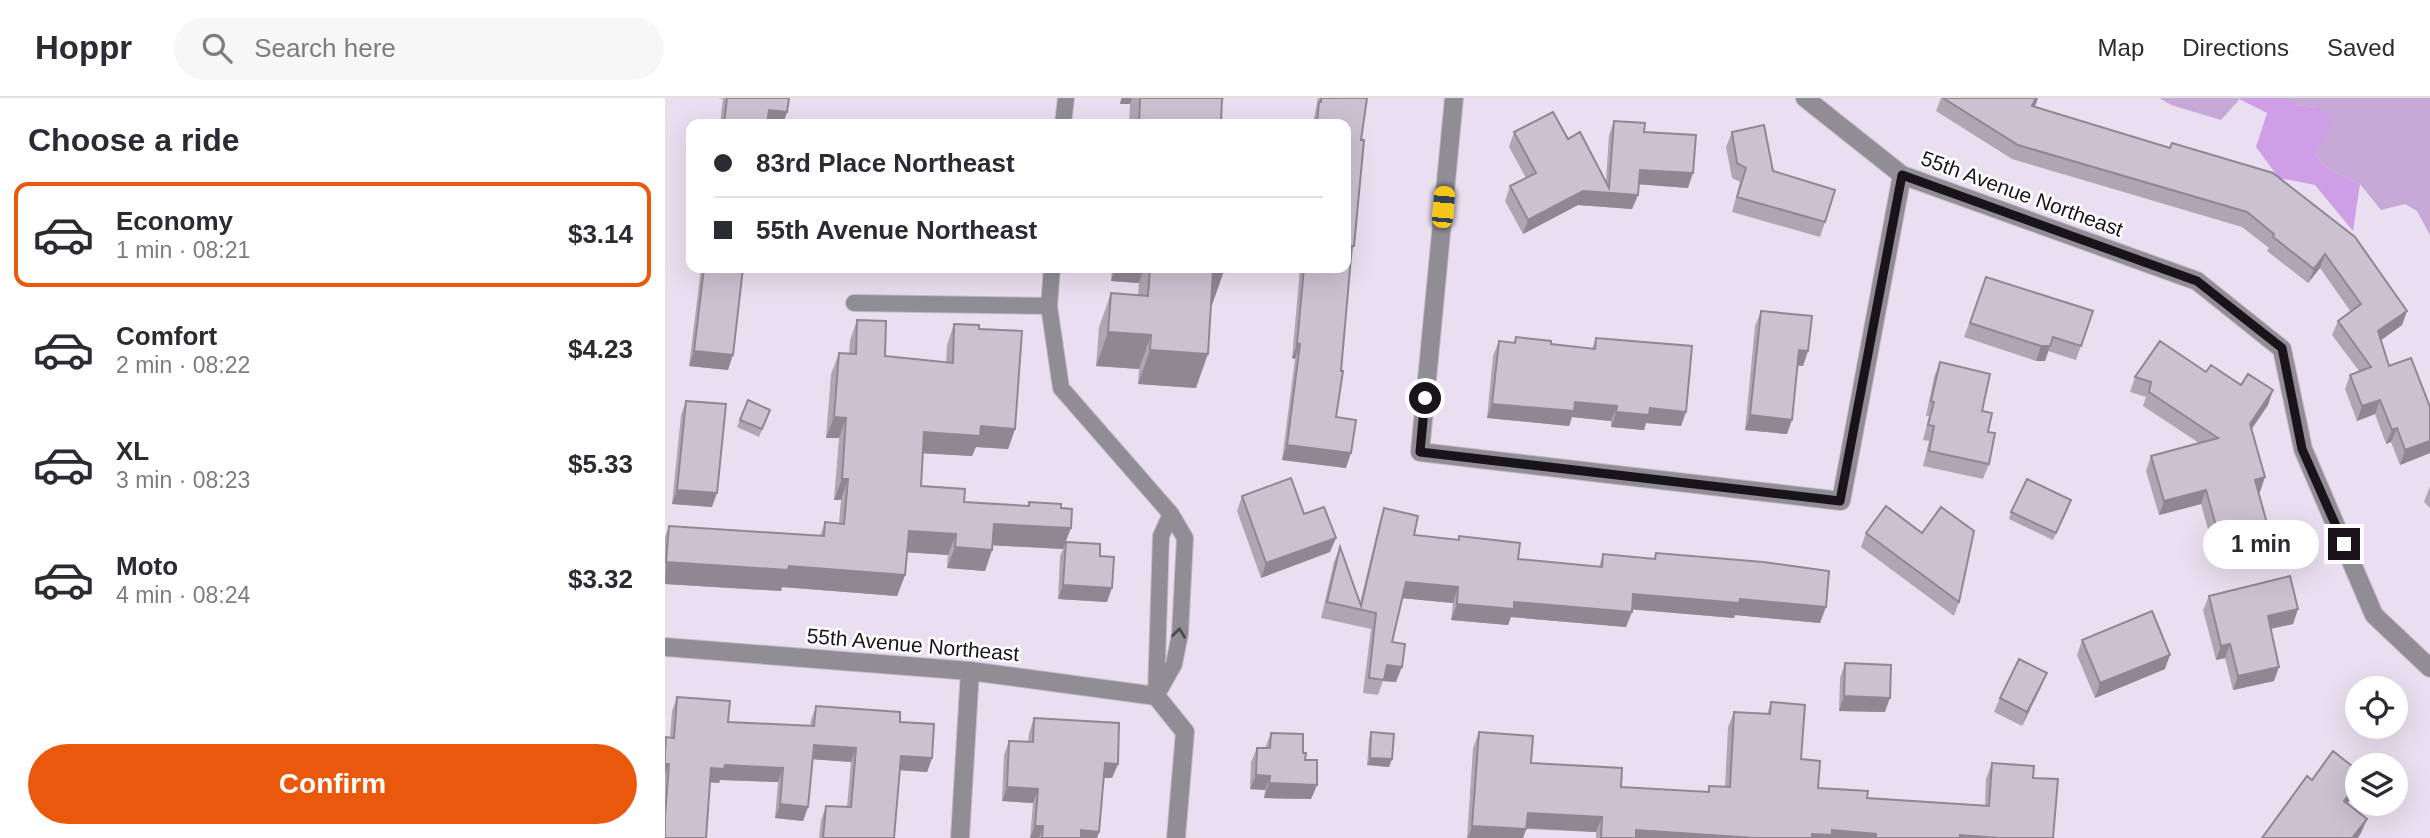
<!DOCTYPE html>
<html lang="en">
<head>
<meta charset="utf-8">
<style>
  body { margin:0; font-family:Helvetica,sans-serif; background:#f7f7f7; color:#2b2b33; height:100vh; display:flex; flex-direction:column; font-size:26px; white-space:nowrap }
  * { box-sizing:border-box; margin:0 }
  p { font-size:23px; color:#7c7c81 }
  .icon { flex:none; width:38px; height:38px; fill:none; stroke:currentColor; stroke-width:2; stroke-linecap:round; stroke-linejoin:round }
  .map { position:relative; flex:1; overflow:hidden }
  .drawer { display:flex; flex-direction:column; background:#fff; width:665px }
  .drawer>* { flex:none }
  .banner { position:absolute; left:21px; top:21px; width:665px; height:154px; border-radius:14px; box-shadow:0 7px 28px #0002; display:grid; align-content:center; height:154px; padding:0 28px; background:#fff }
  .fabs { position:absolute; left:1680px; top:578px; display:grid; gap:14px }
  .fabs a { display:grid; place-items:center; width:63px; height:63px; border-radius:50%; background:#fff; box-shadow:0 7px 28px #0002; font-size:35px }
  .end { position:absolute; width:32px; height:32px; margin:-16px; border:9px solid #18141a; background:#fff; box-shadow:0 0 0 4px #fff }
  .from { border-radius:50% }
  .bubble { position:absolute; height:49px; border-radius:24px; background:#fff; box-shadow:0 7px 28px #0002; font-size:23px; font-weight:600; line-height:49px; text-align:center }
  .car { position:absolute; width:21px; height:42px; margin:-21px -10px; border-radius:9px; box-shadow:0 0 5px 2px #0007; background:linear-gradient(#f5c518 24%,#345 0 40%,#f5c518 0 76%,#345 0 86%,#f5c518 0) }
  .banner b { display:flex; align-items:center; gap:24px; height:66px; font-size:26px }
  .banner b+b { border-top:2px solid #e1e1e2 }
  .banner i { width:18px; height:18px; background:#2b2b33 }
  ul { padding:0; list-style:none }
  li { display:flex; align-items:center; gap:21px; height:105px; margin:0 14px 10px; padding:0 14px; border:4px solid transparent; border-radius:14px }
  li div { flex:1 }
  li b { display:block; font-size:26px }
  li em { font-style:normal; font-weight:600 }
  li.selected { border-color:#ea580c }
  li>.icon { width:63px; height:63px; stroke-width:1.5 }
  h2 { padding:0 28px; font-size:32px; line-height:84px }
  .cta { display:flex; gap:14px; margin-top:auto; padding:14px 28px }
  .cta a { flex:1; height:80px; border-radius:42px; background:#ea580c; color:#fff; font-size:28px; font-weight:600; line-height:80px; text-align:center }
  header { display:flex; align-items:center; gap:42px; box-sizing:border-box; height:98px; padding:0 35px; background:#fff; border-bottom:2px solid #e1e1e2 }
  header strong { font-size:33px }
  nav { display:flex; gap:38px; margin-inline-start:auto; font-size:24px }
  .search { width:490px; height:63px; background:#f7f7f7; display:flex; align-items:center; gap:18px; box-sizing:border-box; padding:0 24px; border-radius:38px; color:#7c7c81; font-size:26px }
  main { display:flex; flex:1; min-height:0 }
  .map>svg:first-child { display:block }
</style>
</head>
<body>
<header>
<strong>Hoppr</strong>
<div class="search"><svg class="icon" aria-label="search" viewBox="0 0 24 24"><circle cx="10" cy="10" r="6"/><path d="M15 15l6 6"/></svg>Search here</div>
<nav><a>Map</a><a>Directions</a><a>Saved</a></nav>
</header>
<main>
<section class="drawer">
<h2>Choose a ride</h2>
<ul>
<li class="selected"><svg class="icon" aria-label="car" viewBox="0 0 24 24"><path d="M5 17H2v-5l4-1 3-4h7l3 4 3 1v5h-3M9 17h6M6 11h13"/><circle cx="7" cy="17" r="2"/><circle cx="17" cy="17" r="2"/></svg><div><b>Economy</b><p>1 min · 08:21</p></div><em>$3.14</em></li>
<li><svg class="icon" aria-label="car" viewBox="0 0 24 24"><path d="M5 17H2v-5l4-1 3-4h7l3 4 3 1v5h-3M9 17h6M6 11h13"/><circle cx="7" cy="17" r="2"/><circle cx="17" cy="17" r="2"/></svg><div><b>Comfort</b><p>2 min · 08:22</p></div><em>$4.23</em></li>
<li><svg class="icon" aria-label="car" viewBox="0 0 24 24"><path d="M5 17H2v-5l4-1 3-4h7l3 4 3 1v5h-3M9 17h6M6 11h13"/><circle cx="7" cy="17" r="2"/><circle cx="17" cy="17" r="2"/></svg><div><b>XL</b><p>3 min · 08:23</p></div><em>$5.33</em></li>
<li><svg class="icon" aria-label="car" viewBox="0 0 24 24"><path d="M5 17H2v-5l4-1 3-4h7l3 4 3 1v5h-3M9 17h6M6 11h13"/><circle cx="7" cy="17" r="2"/><circle cx="17" cy="17" r="2"/></svg><div><b>Moto</b><p>4 min · 08:24</p></div><em>$3.32</em></li>
</ul>
<div class="cta"><a>Confirm</a></div>
</section>
<div class="map">
<svg width="1765" height="740" viewBox="0 0 1765 740">
  <rect width="100%" height="100%" fill="#eadff0"/>
  <!-- green -->
  <path fill="#c7a9d7" d="M1494 0H1572L1574 2 1556 22 1506 7Z
    M1624 0H1765V137L1752 113 1740 106 1716 112 1695 86 1659 68 1650 56 1653 9 1627 7Z"/>
  <!-- forest -->
  <path fill="#ce9fe6" d="M1572 0H1624L1628 7 1653 9 1669 23 1650 56 1659 68 1695 86 1688 133 1650 87 1614 80 1591 49 1602 15Z"/>
  <g fill="none" stroke-linecap="round" stroke-linejoin="round">
    <!-- service casing -->
    <g stroke="#c4bac9" stroke-width="18">
      <path id="service" d="M398 26 401 0
        M387 170 384 208 396 290 506 416 520 440 515 536 509 566 491 598
        M189 205 384 208
        M491 596 496 438 506 416"/>
    </g>
    <!-- minor casing -->
    <g stroke="#c4bac9" stroke-width="20">
      <path id="minor" d="M789 0 755 354 1176 403 1237 77
        M1140 0 1237 77 1532 183 1617 251 1638 351 1709 517 1765 570
        M0 549 305 573 491 598
        M295 740 305 573"/>
    </g>
    <!-- tertiary casing -->
    <g stroke="#c4bac9" stroke-width="20">
      <path id="tertiary" d="M491 598 520 634 511 740"/>
    </g>
    <!-- service -->
    <use href="#service" stroke="#918d94" stroke-width="16"/>
    <!-- minor -->
    <use href="#minor" stroke="#918d94" stroke-width="18"/>
    <!-- tertiary -->
    <use href="#tertiary" stroke="#918d94" stroke-width="18"/>
  </g>
  <!-- wall -->
  <path fill="#afa6b4" d="M53 0H124L122 14 118 26H55L58 1Z
    M456 0H559L557 5 555 26H464L465 6H455Z
    M653 0H702L696 42 671 319 681 370 617 362 630 261 627 260 635 170H681V26H648Z
    M1276 0H1373L1369 9 1505 50 1742 213 1737 227 1716 242 1724 268 1765 309V355L1735 367 1726 344 1721 346 1710 316 1692 323 1680 291 1685 277 1694 273 1667 237 1673 223 1686 214 1655 170 1643 185 1602 153 1604 150 1577 129 1347 61 1271 13Z
    M949 23 979 34 1023 90 974 86 973 97 967 111 913 107 858 136 840 103 845 88 861 80 844 49 849 34 903 41 941 83 944 37Z
    M1067 34 1160 124 1155 139 1067 114 1075 84 1067 80 1061 49Z
    M36 170H78L63 272 24 268Z
    M447 170H559L546 207 531 290 473 286 474 271 431 268 434 229 446 195 473 197 474 185 446 183Z
    M1321 179 1428 213 1411 262 1383 253 1380 263H1371L1299 239Z
    M1096 213 1143 253 1138 268 1133 267 1122 336 1080 332 1090 228Z
    M192 222 220 258 281 265 282 247 289 226 314 231 350 331 343 351 311 349 307 358 258 355 256 388 299 404 363 408 364 404 396 410 401 444 435 458 442 504 393 501 395 458 398 451 328 447 320 473 282 470 283 457 242 454 240 477 232 498 117 489 116 493 0 486V439L4 428 155 438 160 424 174 425 176 402H169L174 340H161L166 276 174 255 184 256 185 242Z
    M851 239 886 246 927 251 931 240 1021 314 1016 328 981 325 979 332 946 329V323L907 319 904 328 822 320 828 258 834 243 848 245Z
    M1275 264 1317 313 1323 334 1324 366 1318 381 1258 368 1264 343 1258 342 1264 318H1261L1269 279Z
    M1541 274 1576 287 1608 292 1603 307 1587 331 1595 394H1594L1603 429 1598 444 1550 457 1536 406 1494 417 1481 373 1486 358 1534 345 1478 308 1481 299 1465 294 1470 279Z
    M83 302 105 312 94 339 72 329Z
    M21 303 47 409 7 406 16 317Z
    M1765 388V410L1759 404Z
    M577 398 639 416 665 454 596 480 572 413Z
    M1404 409 1388 442 1344 421 1346 414Z
    M719 410 749 437 793 442 794 438 853 461 934 469 938 456 989 461 991 455 1155 525 1070 517 1069 520 967 511 961 529 846 519 843 527 786 522 788 505 737 500 727 544 731 584 718 583 713 597 698 595 706 531 656 520 669 464 675 449 695 505 714 426Z
    M1201 435H1257L1294 504 1289 518 1196 449Z
    M1544 498 1633 511 1628 526 1606 531 1609 583 1568 592 1560 560 1551 562 1538 512Z
    M1417 542 1500 571 1430 600 1412 557Z
    M1180 565 1220 614 1174 613 1175 580Z
    M1376 589 1357 628 1329 614 1335 600Z
    M12 599 63 624 145 628 146 622 151 608 235 624 267 660 262 674 235 672 229 740H154L156 722 161 708 182 709 186 664 148 661 143 709 138 723 110 720 113 684 55 682 54 685 45 684 0 740V643L1 639H5L7 613Z
    M1106 604 1136 661 1153 690 1202 700 1320 707 1321 681 1327 665 1368 680 1388 740H931V734L861 731 858 740H802L808 650 814 634 866 665 956 689 1042 694 1044 688 1060 689 1063 629 1069 614 1102 616Z
    M369 620 453 666 447 680H439L434 734 432 740H365L368 705 337 703 339 657 344 643 363 644 364 635Z
    M706 634 727 661 724 669 702 667 704 641Z
    M606 635 638 655 652 687 646 701 599 700 600 692 585 691 586 664 592 650H600Z"/>
  <!-- shaded-wall -->
  <path fill="#8f8792" d="M457 0H467L465 6H455Z
    M1371 0H1373L1371 6 1361 22 1367 8Z
    M104 12 122 14 118 26H99Z
    M975 72 1028 75 1023 90 970 86Z
    M918 93 973 97 967 111 913 107 858 136 863 122Z
    M1660 156 1655 170 1643 185 1649 171Z
    M450 170H479L474 185 446 183Z
    M548 173H559L547 207 536 206Z
    M1742 213 1737 227 1708 248 1713 233Z
    M443 234 486 237 474 271 431 268Z
    M632 246H635L630 261 627 260Z
    M1376 248H1385L1380 263H1371Z
    M485 252 543 256 531 290 473 286Z
    M1134 252 1143 253 1138 268 1129 267Z
    M29 253 68 257 63 272 24 268Z
    M1608 292 1603 307 1580 340 1585 326Z
    M1715 302 1710 316 1692 323 1697 308Z
    M910 304 952 308 946 323 907 319 904 328 822 320 827 306Z
    M985 310 1021 314 1016 328 981 325 979 332 946 329 951 314Z
    M1085 317 1127 322 1122 336 1080 332Z
    M169 319 181 320 174 340H161Z
    M316 328 350 331 343 351 311 349 307 358 252 355 259 334Z
    M1732 330 1726 344 1721 346 1727 332Z
    M1765 343V355L1735 367 1740 352Z
    M622 347 686 355 681 370 617 362Z
    M1600 379 1595 394 1585 397 1590 382Z
    M177 381H183L176 402H169Z
    M12 392 52 395 47 409 7 406Z
    M1541 392 1536 406 1494 417 1499 403Z
    M329 426 406 430 398 451 322 447Z
    M1603 429 1598 444 1550 457 1555 442Z
    M244 433 291 436 283 457 236 454Z
    M671 440 665 454 596 480 601 465Z
    M290 449 327 452 320 473 282 470Z
    M1 464 124 468 240 477 232 498 117 489 116 493 0 486Z
    M741 484 793 489 788 505 735 500Z
    M398 487 447 490 442 504 393 501Z
    M968 496 1075 501 1161 509 1155 525 1070 517 1069 520 962 511Z
    M849 504 967 514 961 529 846 519 843 527 786 522 792 506Z
    M1633 511 1628 526 1598 532 1603 518Z
    M1565 546 1560 560 1551 562 1556 548Z
    M1505 557 1500 571 1430 600 1435 585Z
    M722 567 737 569 731 584 718 583Z
    M1614 569 1609 583 1568 592 1573 578Z
    M1382 575 1376 589 1357 628 1362 614Z
    M1179 598 1225 600 1220 614 1174 613Z
    M149 647 191 650 186 664 144 661Z
    M236 658 267 660 262 674 231 672Z
    M705 660 727 661 724 669 702 667Z
    M440 665 453 666 447 680H435Z
    M0 666H4L0 677Z
    M60 667 118 670 113 684 55 682 54 685 41 684 46 670Z
    M591 677 605 678 600 692 585 691Z
    M604 685 652 687 646 701 599 700Z
    M1692 686V693L1673 718 1679 703Z
    M342 689 373 691 368 705 337 703Z
    M115 706 143 709 138 723 110 720Z
    M863 715 937 719 931 734 857 730Z
    M1702 721 1696 735 1693 740H1687Z
    M370 728H378L374 740H365Z
    M807 728 861 731 858 740H803Z
    M416 732 434 734 432 740H413Z
    M971 732 1090 740H968Z
    M1167 732 1211 736 1210 740H1146L1147 736Z
    M1295 737 1334 740H1294Z"/>
  <!-- building -->
  <path fill="#ccc1d1" stroke="#8f8792" stroke-width="2" d="M62 0H124L122 14 104 12 102 26H59Z
    M475 0H557L556 26H474Z
    M656 0H702L696 42H699L689 148H687L676 273H678L671 319 691 322 686 355 622 347 635 246H632L639 170H681V26H652L654 4H656Z
    M1278 0H1371L1367 8 1505 50 1507 45 1608 75 1690 139 1742 213 1713 233 1724 268 1746 260 1765 309V343L1740 352 1732 330 1727 332 1715 302 1697 308 1685 277 1706 269 1673 223 1696 206 1660 156 1649 171 1608 139 1609 136 1582 114 1353 47Z
    M888 14 903 41 915 34 944 90 949 23 980 25 979 34 1031 37 1028 75 975 72 973 97 918 93 863 122 845 88 871 75 849 34Z
    M197 23 259 26H197Z
    M281 23 328 26H281Z
    M1099 27 1108 73 1170 92 1160 124 1072 99 1081 70 1072 65 1067 34Z
    M39 170H78L68 257 29 253Z
    M485 170H559V173H548L543 256 485 252 486 237 443 234 446 195 483 198Z
    M1321 179 1428 213 1416 248 1388 239 1385 248H1376L1305 225Z
    M1096 213 1147 218 1143 253 1134 252 1127 322 1085 317Z
    M192 222 221 223 220 258 288 265 289 226 314 227V231L357 233 350 331 316 328 315 338 259 334 256 388 300 391 299 404 364 408V404L396 406V410L407 411 406 430 329 426 327 452 290 449 291 436 244 433 240 477 124 468 123 472 1 464 4 428 159 438 160 424 179 426 183 381H177L181 320 169 319 174 255 191 256Z
    M851 239 886 243V246L930 251 931 240 1027 248 1021 314 985 310 984 317 951 314 952 308 910 304 909 313 827 306 834 243 850 245Z
    M1495 243 1541 274 1546 267 1576 287 1583 276 1608 292 1585 326 1600 379 1590 382 1603 429 1555 442 1541 392 1499 403 1486 358 1553 340 1484 294 1486 284 1470 279Z
    M1275 264 1325 276 1317 313 1327 315 1323 334 1330 335 1324 366 1264 353 1269 328 1263 327 1269 304 1266 303Z
    M83 302 105 312 97 331 75 322Z
    M21 303 61 306 52 395 12 392Z
    M626 380 639 416 659 409 671 440 601 465 577 398Z
    M1362 381 1406 402 1391 435 1346 414Z
    M1221 408 1257 435 1276 409 1309 433 1294 504 1201 435Z
    M719 410 753 418 749 437 794 442V438L855 445 853 461 937 469 938 456 990 461 991 455 1098 464 1164 473 1161 509 1075 501 1074 505 968 496 967 514 849 504V511L792 506 793 489 741 484 727 544 740 546 737 569 722 567 719 582 704 580 711 515 662 504 675 449 696 508Z
    M401 444 435 446V458L449 459 447 490 398 487Z
    M1625 478 1633 511 1603 518 1614 569 1573 578 1565 546 1556 548 1544 498Z
    M1487 513 1505 557 1435 585 1417 542Z
    M1354 561 1382 575 1362 614 1335 600Z
    M1180 565 1226 567 1225 600 1179 598Z
    M12 599 65 603 63 624 149 628 151 608 235 614V624L269 626 267 660 236 658 229 740H158L161 708 186 709 191 650 149 647 143 709 115 706 118 670 60 667 59 671 46 670 41 740H0V718L4 666H0V655L1 639 9 640Z
    M1106 604 1140 607 1136 661 1155 663 1153 690 1203 693 1202 700 1324 708 1327 665 1369 668 1368 680 1393 681 1388 740H1334L1295 737V740H1211V736L1167 732V737L1147 736V740H1090L971 732V740H936L937 719 863 715 861 731 807 728 814 634 868 638 866 665 957 670 956 689 1044 694V688L1065 689 1069 614 1105 616Z
    M369 620 454 625 453 666 440 665 434 734 416 732V740H377L378 728H370L373 691 342 689 344 643 368 644Z
    M706 634 729 636 727 661 705 660Z
    M606 635 638 636V655H641L640 662H652V687L604 685 605 678 591 677 592 650H605Z
    M1668 653 1692 672V686L1679 703 1702 721 1687 740H1597L1642 678 1647 682Z"/>
  <!-- one-way arrows -->
  <defs><path id="oneway-chevron" d="M-2-3.5L2.5 0L-2 3.5" fill="none" stroke-width="1.6" stroke-linecap="round" stroke-linejoin="round" transform="scale(1.75)"/></defs>
  <use stroke="#4e4a51" href="#oneway-chevron" transform="translate(514 535) rotate(-83)"/>
  <g fill="none" stroke-linecap="round" stroke-linejoin="round">
    <!-- route -->
    <path stroke="#18141a" stroke-width="9" d="M760 300 755 354 1175 403 1237 77 1532 183 1617 250 1637 351 1679 446"/>
  </g>
  <g text-anchor="middle" stroke-width="5" stroke-linejoin="round" paint-order="stroke">
    <!-- street labels -->
    <g font-size="21" fill="#18141a" stroke="#fff">
      <text transform="translate(1357 96) rotate(20)" y="7">55th Avenue Northeast</text>
      <text transform="translate(248 547) rotate(5)" y="7">55th Avenue Northeast</text>
    </g>
  </g>
</svg>
<div class="fabs">
<a><svg class="icon" aria-label="locate" viewBox="0 0 24 24"><circle cx="12" cy="12" r="6"/><path d="M12 2v4M12 18v4M2 12h4M18 12h4"/></svg></a>
<a><svg class="icon" aria-label="layers" viewBox="0 0 24 24"><path d="M12 4l9 5-9 5-9-5zM3 14l9 5 9-5"/></svg></a>
</div>
<i class="end from" style="left:760px;top:300px"></i>
<i class="end" style="left:1679px;top:446px"></i>
<div class="bubble" style="left:1538px;top:422px;width:116px">1 min</div>
<i class="car" style="left:778px;top:109px;rotate:5deg"></i>
<div class="banner">
<b><i class="from"></i>83rd Place Northeast</b>
<b><i></i>55th Avenue Northeast</b>
</div>
</div>
</main>
</body>
</html>
